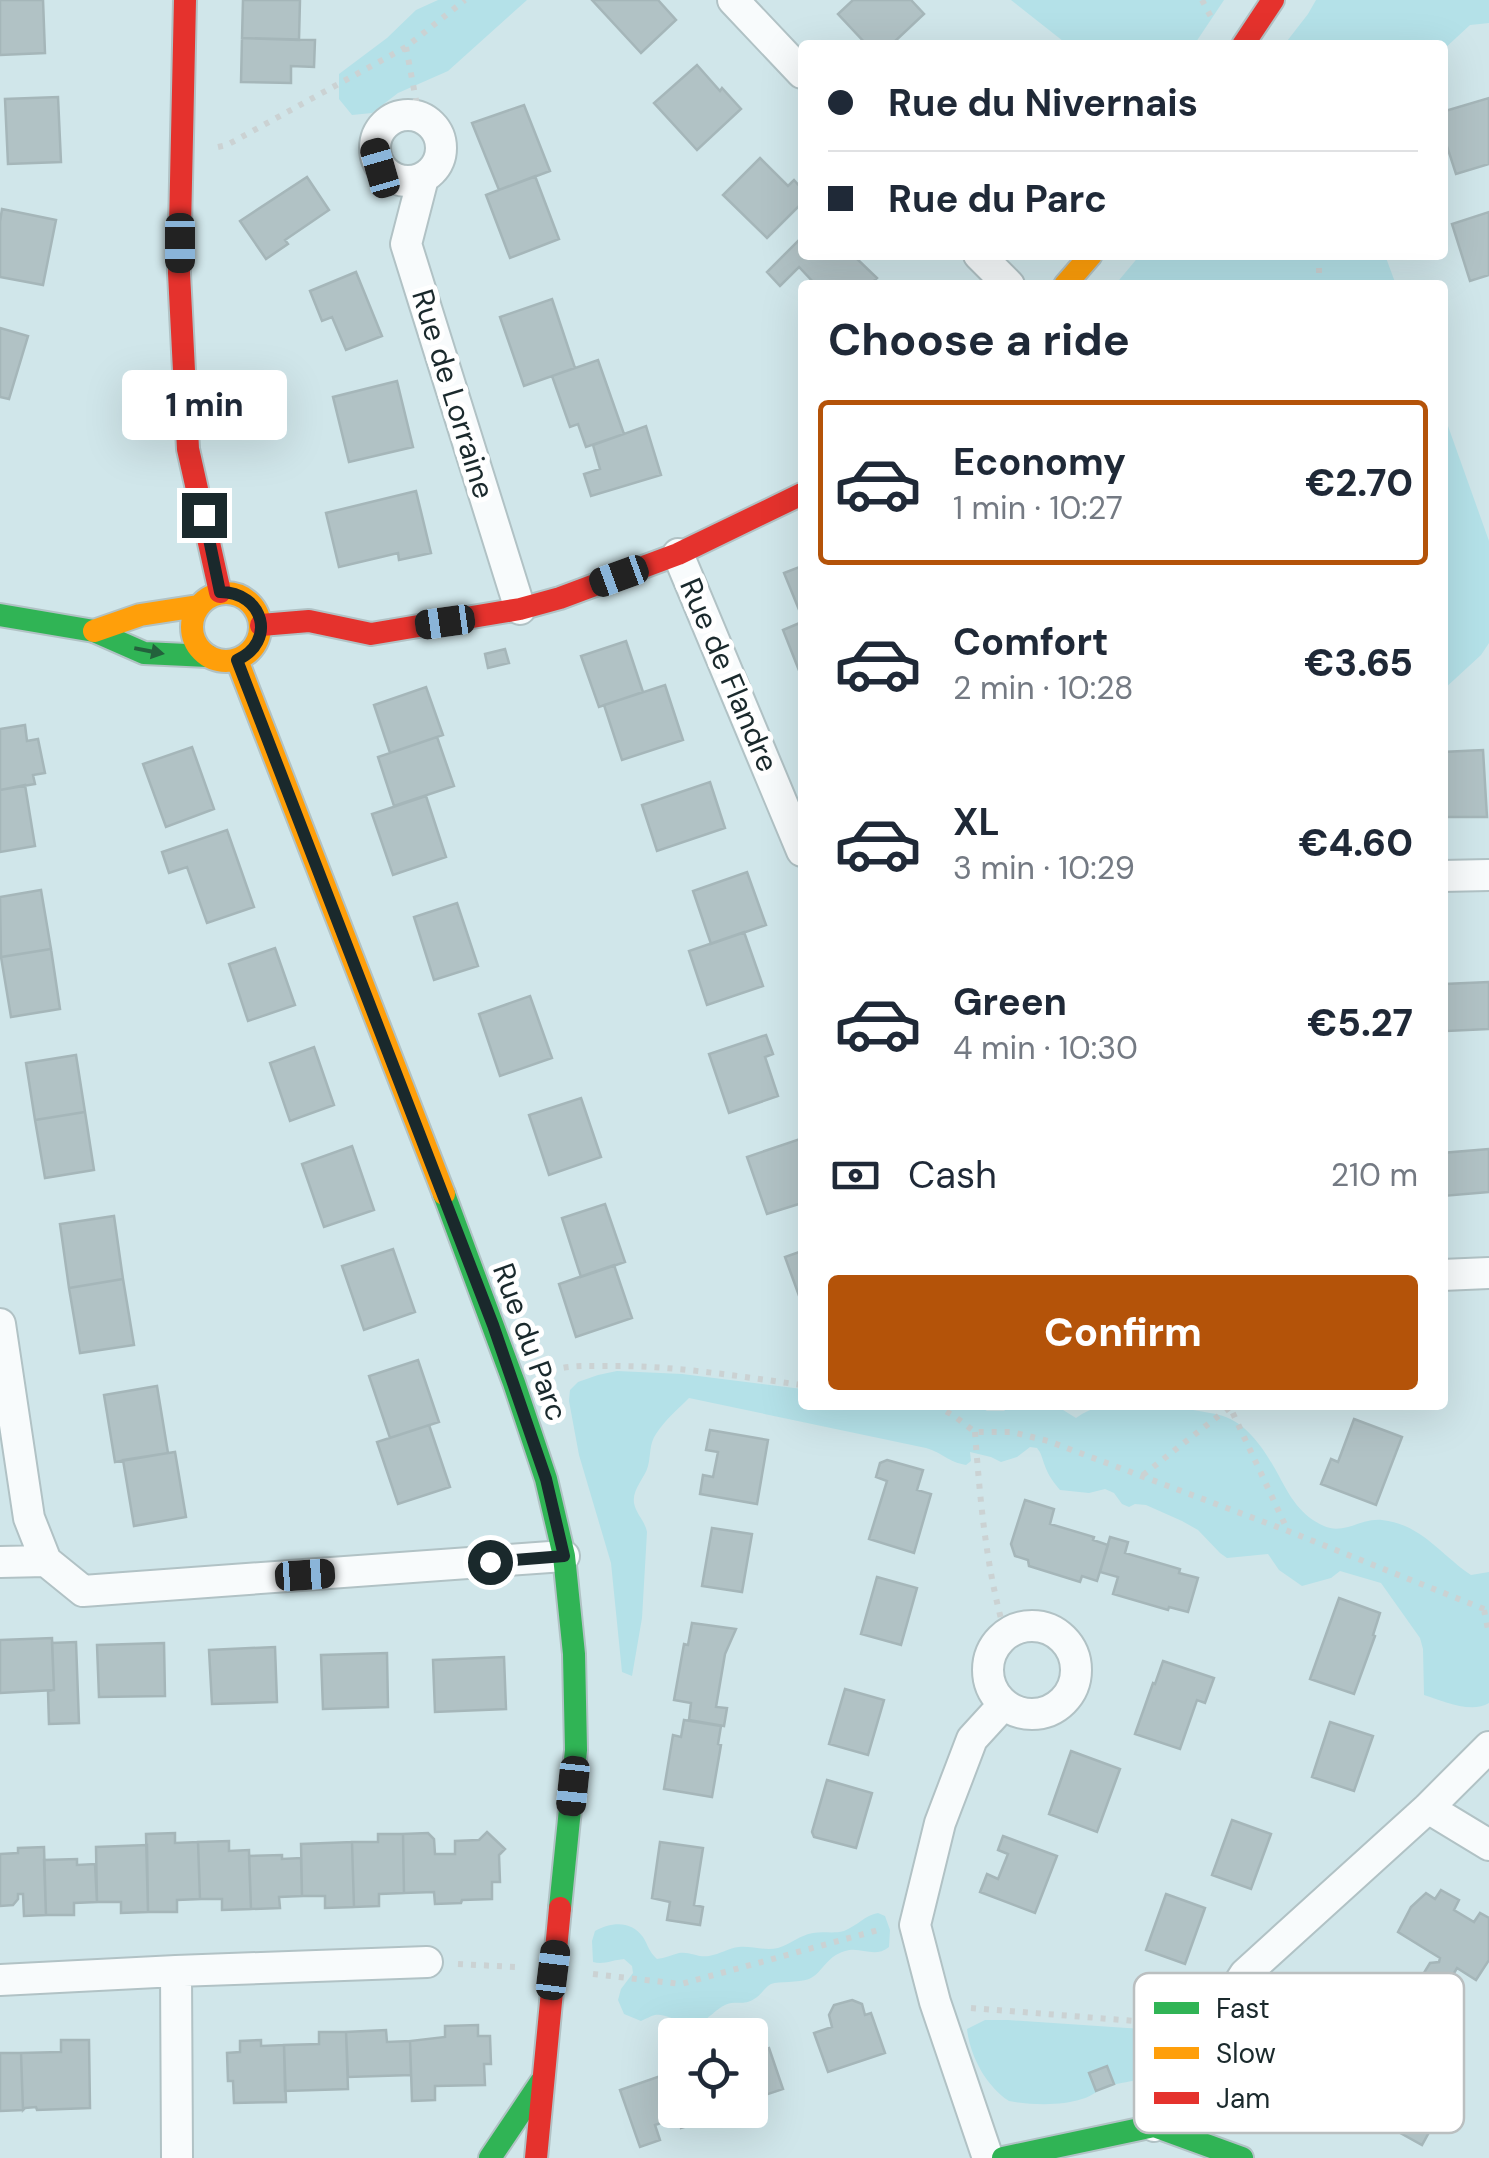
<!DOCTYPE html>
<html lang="en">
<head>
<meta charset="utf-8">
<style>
  body { margin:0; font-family:"DM Sans",sans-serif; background:#f2f2f3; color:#1f2937; height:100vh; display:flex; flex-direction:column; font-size:38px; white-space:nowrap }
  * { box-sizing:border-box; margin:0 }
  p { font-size:32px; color:#747a83 }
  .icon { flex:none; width:55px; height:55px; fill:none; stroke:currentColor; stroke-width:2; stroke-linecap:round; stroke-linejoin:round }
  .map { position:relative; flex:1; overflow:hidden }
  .details { position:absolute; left:798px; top:280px; width:650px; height:1130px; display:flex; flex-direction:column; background:#fff; border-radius:10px; box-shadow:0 10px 40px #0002 }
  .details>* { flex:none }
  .hud { position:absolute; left:798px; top:40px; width:650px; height:220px; border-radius:10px; box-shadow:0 10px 40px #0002; display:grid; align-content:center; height:220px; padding:0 30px; background:#fff }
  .tools { position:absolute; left:658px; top:2018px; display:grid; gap:20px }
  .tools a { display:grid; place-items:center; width:110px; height:110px; border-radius:10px; background:#fff; box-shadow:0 10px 40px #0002; font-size:50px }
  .end { position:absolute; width:45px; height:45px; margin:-22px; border:12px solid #1a292c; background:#fff; box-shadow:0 0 0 5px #fff }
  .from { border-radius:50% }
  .bubble { position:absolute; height:70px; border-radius:10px; background:#fff; box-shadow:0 10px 40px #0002; font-size:32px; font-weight:800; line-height:70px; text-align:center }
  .car { position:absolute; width:30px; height:60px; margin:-30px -15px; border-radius:12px; box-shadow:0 0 8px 2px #0007; background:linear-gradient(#222 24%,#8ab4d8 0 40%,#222 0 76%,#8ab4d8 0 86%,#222 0) }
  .hud b { display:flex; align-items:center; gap:35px; height:95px; font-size:38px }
  .hud b+b { border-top:2px solid #e0e1e3 }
  .hud i { width:25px; height:25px; background:#1f2937 }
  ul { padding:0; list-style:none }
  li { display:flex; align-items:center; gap:30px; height:165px; margin:0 20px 15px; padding:0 10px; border:5px solid transparent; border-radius:10px }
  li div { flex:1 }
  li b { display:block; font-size:38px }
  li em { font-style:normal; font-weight:800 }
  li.on { border-color:#b45309 }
  li>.icon { width:90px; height:90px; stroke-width:1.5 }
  h2 { padding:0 30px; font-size:45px; line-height:120px }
  .pay { display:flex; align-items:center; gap:25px; height:110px; padding:0 30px; font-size:38px }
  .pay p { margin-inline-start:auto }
  .cta { display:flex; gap:20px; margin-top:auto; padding:20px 30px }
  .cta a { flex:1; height:115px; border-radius:10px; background:#b45309; color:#fff; font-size:40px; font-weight:800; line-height:115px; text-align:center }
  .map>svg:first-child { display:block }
</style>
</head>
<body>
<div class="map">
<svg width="1489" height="2158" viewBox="0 0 1489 2158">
  <rect width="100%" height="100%" fill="#d0e6ea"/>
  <!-- green -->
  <path fill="#b4e1e8" d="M438 0H527L448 71 398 93 372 113 352 115 339 99V74L387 38 416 10Z
    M1011 0H1224L1194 45H1068Z
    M1316 0H1489V23L1470 25 1443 50 1442 45H1284L1308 14Z
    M1140 255H1385L1396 285H1115Z
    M1443 412 1489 541V643L1481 655 1443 690Z
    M617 1371 682 1374 802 1389V1405H977L987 1411H1004L1011 1405H1055L1076 1418C1100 1401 1120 1405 1148 1405 1165 1405 1178 1407 1193 1410 1203 1412 1214 1413 1223 1416 1249 1424 1267 1454 1279 1476 1290 1497 1301 1516 1324 1526 1344 1535 1361 1518 1382 1520 1421 1524 1441 1555 1471 1575L1489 1572V1703C1471 1714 1443 1701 1424 1695L1423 1649 1420 1638 1381 1583 1340 1571 1331 1578 1302 1586 1279 1570 1268 1554 1227 1558 1220 1553 1198 1530 1182 1521 1146 1505 1135 1504 1129 1507 1122 1504 1114 1493 1105 1489 1089 1493 1060 1490C1054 1483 1048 1475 1045 1466 1042 1459 1042 1454 1037 1448L1030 1447 1017 1457 1001 1462 991 1457 970 1452 971 1461 966 1465C948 1462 943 1453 926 1448L689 1398C678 1409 664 1421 656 1434 649 1444 651 1455 648 1466 645 1478 632 1489 634 1503 636 1514 645 1521 647 1532L642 1618 632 1676 622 1672 611 1563 579 1455 569 1401 570 1390 578 1382 598 1375Z
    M878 1913 885 1916 890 1930 889 1947C874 1959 861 1946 845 1951 825 1957 823 1973 809 1979 798 1983 779 1981 771 1984 765 1987 761 1995 754 1999 744 2006 735 2000 725 2005 716 2009 709 2019 700 2022 683 2029 669 2012 655 2015 650 2016 646 2019 641 2021L624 2014 618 2000 621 1989 633 1973 632 1966 624 1959C612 1960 604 1965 593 1962L592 1941 595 1931C611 1922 631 1920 643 1937 648 1945 649 1952 657 1959 665 1958 671 1955 679 1953 689 1951 699 1958 709 1956 720 1954 729 1948 739 1947 753 1946 765 1951 778 1948 791 1944 800 1935 813 1933 824 1931 833 1934 844 1931 857 1926 865 1915 878 1913Z
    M985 2020H1008L1142 2029C1158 2034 1158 2044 1158 2059 1144 2083 1134 2080 1111 2085 1100 2088 1093 2096 1082 2099 1061 2106 1031 2105 1009 2101 986 2086 970 2056 967 2029Z"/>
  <!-- building -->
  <path fill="#b1c2c5" stroke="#a5b6b9" stroke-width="2.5" d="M0 0H43L45 53 0 55Z
    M243 0H300L299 40 242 38Z
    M592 0H658L676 20 641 53Z
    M853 0H911L924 14 891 45H867L838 14Z
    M242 38 315 40 314 67 291 66V83L241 82Z
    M697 65 720 91 722 88 741 109 697 150 654 103Z
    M58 97 61 162 8 164 5 99Z
    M1489 98V164L1456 174 1442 131V112Z
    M524 105 550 171 499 190 472 123Z
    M760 158 788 186 794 180 802 189V203L767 238 723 195Z
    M535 176 559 239 510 258 486 195Z
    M307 177 329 210 285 240 288 244 266 259 240 221Z
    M2 209 56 220 43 285 0 277V222Z
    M1489 212V275L1470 281 1452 224Z
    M802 237V255H853L877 278 870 285H816L799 267 780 286 767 272Z
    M356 272 382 336 346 350 332 317 322 321 310 291Z
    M552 299 575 368 524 386 500 317Z
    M0 328 28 336 9 399 0 397Z
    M598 360 624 434 586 447 578 424 570 427 552 376Z
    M397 381 413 447 349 462 333 397Z
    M646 426 661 475 591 496 584 474 600 469 593 445Z
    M416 491 431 553 399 560 398 553 339 567 326 513Z
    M802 566V617L784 573Z
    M802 622V678L783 630Z
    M626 641 643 692 599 707 581 656Z
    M505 649 509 663 488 668 485 654Z
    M665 685 683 740 622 760 604 705Z
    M426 687 443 735 390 753 374 705Z
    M25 725 27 741 38 739 45 773 33 775 35 784 0 790V729Z
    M437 737 454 786 394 806 378 757Z
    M192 747 214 809 166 827 143 764Z
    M1483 750 1487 817H1442V752Z
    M710 782 725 828 657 851 642 805Z
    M25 785 35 846 0 852V790Z
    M426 796 446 857 393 875 372 814Z
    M227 830 254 907 207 923 187 867 169 873 162 852Z
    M747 872 766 925 711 944 693 891Z
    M41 890 51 949 1 957 0 897Z
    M457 903 478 966 434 980 414 917Z
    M744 932 763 986 707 1005 689 951Z
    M275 948 295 1005 248 1021 229 964Z
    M51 949 60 1009 11 1017 1 957Z
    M1489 982V1029L1447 1031 1445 984Z
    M530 996 552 1058 500 1076 479 1014Z
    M766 1035 773 1054 765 1057 778 1096 729 1113 709 1054Z
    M314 1047 334 1105 290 1121 270 1063Z
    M76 1055 85 1112 35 1120 26 1063Z
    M581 1098 601 1157 549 1175 529 1115Z
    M85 1112 94 1170 45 1178 35 1120Z
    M800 1139 802 1145V1203L767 1214 747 1157Z
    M352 1146 374 1210 324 1227 302 1164Z
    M1489 1149V1192L1443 1196 1442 1153Z
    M605 1204 625 1262 581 1277 562 1218Z
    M114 1216 123 1279 69 1288 60 1224Z
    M393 1249 415 1312 364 1330 342 1266Z
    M802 1251V1304L785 1257Z
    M614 1265 632 1318 576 1337 559 1284Z
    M123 1279 134 1345 80 1353 69 1288Z
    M418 1360 439 1422 390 1438 369 1376Z
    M157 1386 168 1453 115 1462 104 1395Z
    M1354 1419 1402 1437 1376 1505 1321 1484 1331 1459 1338 1462Z
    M429 1425 450 1487 398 1504 377 1442Z
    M710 1430 768 1440 757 1504 700 1494 703 1475 713 1477 718 1452 706 1450Z
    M175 1452 186 1517 134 1526 123 1460Z
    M887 1460 923 1470 917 1490 931 1494 914 1553 869 1539 887 1481 876 1477 880 1463Z
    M1025 1500 1054 1509 1050 1524 1094 1537 1093 1540 1108 1545 1097 1581 1082 1576 1080 1582 1029 1566 1028 1560 1015 1556 1011 1544Z
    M712 1528 752 1534 742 1592 702 1586Z
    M1110 1537 1128 1542 1125 1553 1180 1569 1179 1573 1198 1578 1188 1612 1169 1607 1168 1610 1113 1594 1118 1577 1100 1572Z
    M877 1577 917 1588 901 1645 861 1634Z
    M1339 1598 1380 1613 1373 1635 1375 1636 1354 1694 1310 1679Z
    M692 1623 736 1629 725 1654 716 1707 727 1708 724 1726 689 1720 691 1703 674 1700 684 1644 688 1645Z
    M52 1638 54 1690 0 1693V1640Z
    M76 1642 79 1723 49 1724 48 1691 54 1690 52 1643Z
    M164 1643 165 1696 99 1697 97 1645Z
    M275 1647 277 1702 212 1704 209 1650Z
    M387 1653 388 1707 323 1709 321 1655Z
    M504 1657 506 1709 435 1712 433 1660Z
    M1163 1661 1214 1678 1205 1703 1197 1700 1180 1749 1135 1734 1153 1683 1155 1684Z
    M845 1689 884 1700 868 1755 829 1744Z
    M684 1720 721 1726 718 1744 721 1745 712 1797 664 1789 673 1735 681 1737Z
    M1330 1722 1373 1736 1354 1791 1312 1777Z
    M1071 1751 1120 1769 1097 1832 1049 1814Z
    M827 1780 872 1793 856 1848 814 1837 812 1832Z
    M1232 1820 1271 1834 1251 1889 1212 1875Z
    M487 1832 505 1849 499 1855 500 1882H492V1899L462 1900 461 1903 435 1904 434 1892 404 1893 403 1834 428 1833 434 1839 435 1854H455V1841L479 1840Z
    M175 1833V1843L198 1842 200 1899 177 1900V1912H148L146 1834Z
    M378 1834H403L404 1893 379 1894V1906L354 1907 352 1842H378Z
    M1003 1836 1057 1856 1035 1913 980 1892 987 1874 998 1879 1008 1854 998 1850Z
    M229 1841V1851L249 1850 251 1909 222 1910V1899H200L198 1842Z
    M352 1842 354 1907 325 1908V1896H302L301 1844Z
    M660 1842 703 1848 694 1905 703 1907 700 1925 667 1920 670 1902 652 1898Z
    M147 1845 148 1912 121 1913V1902H97L96 1847Z
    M44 1847 46 1915 24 1916 23 1894H18V1899L13 1905 0 1906V1854L18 1853V1848Z
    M282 1855V1859L301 1858 302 1896 279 1897 280 1908 251 1909 249 1856Z
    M77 1859V1865L95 1864 97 1902 74 1903V1915H46L44 1860Z
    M1441 1890 1459 1900 1454 1910 1474 1922 1480 1913 1489 1918V1960L1476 1980 1457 1968 1444 1990 1422 1976 1430 1963 1439 1962 1440 1958 1398 1932 1411 1907 1426 1893 1435 1899Z
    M1166 1894 1205 1908 1185 1964 1146 1950Z
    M852 2000 862 2004 865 2015 871 2013 885 2053 828 2072 814 2033 832 2027 829 2015 834 2005Z
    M478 2025V2036H490L491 2064H484L485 2085 435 2086V2100L412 2101 410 2041 445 2037V2026Z
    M386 2030 387 2042 410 2041 411 2075 348 2077 346 2032Z
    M319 2032H346L348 2089 285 2091 284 2045 319 2044Z
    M61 2040H89L90 2108 37 2110 36 2107 25 2108 23 2110 21 2053 61 2052Z
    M261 2040V2046L284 2045 286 2102 234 2103 233 2081H228L227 2053 240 2052V2041Z
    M769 2048 783 2089 750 2100V2055Z
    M0 2053H21L23 2110 0 2111Z
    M1107 2066 1114 2084 1096 2091 1089 2073Z
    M1427 2070 1445 2080 1448 2091 1440 2104 1444 2105 1422 2145 1368 2115 1389 2075 1409 2086 1416 2073Z
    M675 2071V2110H708L695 2114 698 2123 681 2128 678 2117 655 2125 660 2140 640 2147 620 2090Z"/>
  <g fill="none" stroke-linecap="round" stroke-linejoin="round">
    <!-- street casing -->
    <g stroke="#b1c2c5" stroke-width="34">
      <path id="street" d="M733 0 802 73
        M375 148a33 33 0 1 1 66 0a33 33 0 1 1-66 0Z
        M423 178 406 244 520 609
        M979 255 1009 285
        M678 554 802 851
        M1442 876 1489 875
        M1442 1275 1489 1273
        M0 1324 29 1518 46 1561 83 1591 564 1556
        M0 1562 46 1561
        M988 1670a44 44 0 1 1 88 0a44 44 0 1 1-88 0Z
        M1428 1808 1489 1845
        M176 1971 177 2158
        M0 1980 176 1971 427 1962
        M1154 2126 1200 2044 1245 1974 1428 1808 1489 1747
        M988 2158 935 2002 915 1925 940 1823 972 1739 1004 1704"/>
    </g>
    <!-- fast casing -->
    <g stroke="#b1c2c5" stroke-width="26">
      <path id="fast" d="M0 615 94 631 144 653 208 656
        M444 1194 514 1383 546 1479 564 1556 574 1654 576 1750 560 1908
        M490 2158 541 2082
        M1003 2158 1154 2126 1242 2158"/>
    </g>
    <!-- slow casing -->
    <g stroke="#b1c2c5" stroke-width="26">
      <path id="slow" d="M1065 285 1091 255
        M192 627a34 34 0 1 1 68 0a34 34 0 1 1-68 0Z
        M94 631 140 615 198 606
        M237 660 444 1194"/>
    </g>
    <!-- jam casing -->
    <g stroke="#b1c2c5" stroke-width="26">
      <path id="jam" d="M185 0 179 273 188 449 220 592
        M1243 45 1273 0
        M261 625 309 621 371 634 520 609 560 598 678 554 802 494
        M536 2158 560 1908"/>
    </g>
    <!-- path -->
    <path stroke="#cbd2d3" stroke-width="6" stroke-dasharray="5 8" stroke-linecap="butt" d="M1202 0 1212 19
      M406 47 419 116
      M218 147 227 145 406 47 465 0
      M1319 255V285
      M551 1371C569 1365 586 1366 605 1366 671 1365 737 1376 802 1385
      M935 1405 954 1416 975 1432H1012L1048 1441 1288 1531 1489 1611
      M975 1432C980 1500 986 1568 1005 1633
      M1143 1475 1230 1407 1288 1531
      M1484 1610 1489 1634
      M458 1964 515 1967
      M593 1974 681 1984 882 1929
      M971 2008 1173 2024"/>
    <!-- street -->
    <use href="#street" stroke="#f8fbfc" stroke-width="30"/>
    <!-- fast -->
    <use href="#fast" stroke="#30b455" stroke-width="22"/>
    <!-- slow -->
    <use href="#slow" stroke="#ff9f0a" stroke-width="22"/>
    <!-- jam -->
    <use href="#jam" stroke="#e5322d" stroke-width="22"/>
  </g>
  <!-- one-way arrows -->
  <defs><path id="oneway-solid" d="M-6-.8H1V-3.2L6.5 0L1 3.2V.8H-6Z" transform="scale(2.5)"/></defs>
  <use fill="#23613c" href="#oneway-solid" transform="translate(149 651) rotate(11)"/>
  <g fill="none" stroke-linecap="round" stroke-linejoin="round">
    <!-- route -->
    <path stroke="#1a292c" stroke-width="12" d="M204 515 220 592C264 592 277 642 237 660L493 1325 546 1479 564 1556 490 1562"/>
  </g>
  <g text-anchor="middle" stroke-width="10" stroke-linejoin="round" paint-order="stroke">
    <!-- street labels -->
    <g font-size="30" fill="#1a292c" stroke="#fff">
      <text transform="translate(453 394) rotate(73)" y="10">Rue de Lorraine</text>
      <text transform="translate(729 675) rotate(67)" y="10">Rue de Flandre</text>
      <text transform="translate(530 1342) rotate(70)" y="10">Rue du Parc</text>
    </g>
  </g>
  <!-- legend -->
  <rect x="1134" y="1973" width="330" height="160" rx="15" fill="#fff" stroke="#babfc0" stroke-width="2.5"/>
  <rect x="1154" y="2002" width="45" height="12" fill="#30b455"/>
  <rect x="1154" y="2047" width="45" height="12" fill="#ff9f0a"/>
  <rect x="1154" y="2092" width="45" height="12" fill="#e5322d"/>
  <g font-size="28" fill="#1a292c">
    <text x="1216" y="2018">Fast</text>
    <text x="1216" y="2063">Slow</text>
    <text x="1216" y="2108">Jam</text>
  </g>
</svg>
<div class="tools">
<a><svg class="icon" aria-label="locate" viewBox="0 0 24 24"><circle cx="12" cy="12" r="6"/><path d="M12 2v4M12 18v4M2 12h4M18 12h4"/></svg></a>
</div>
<i class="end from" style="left:490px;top:1562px"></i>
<i class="end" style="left:204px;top:515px"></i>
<div class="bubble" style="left:122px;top:370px;width:165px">1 min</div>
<i class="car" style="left:380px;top:168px;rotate:344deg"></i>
<i class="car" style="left:180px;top:243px;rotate:180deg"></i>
<i class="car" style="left:619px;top:576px;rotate:250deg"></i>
<i class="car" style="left:445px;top:622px;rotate:262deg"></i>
<i class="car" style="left:305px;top:1575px;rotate:86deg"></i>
<i class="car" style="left:573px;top:1786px;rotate:186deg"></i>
<i class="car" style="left:553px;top:1970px;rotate:7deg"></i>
<div class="hud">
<b><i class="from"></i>Rue du Nivernais</b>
<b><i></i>Rue du Parc</b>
</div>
<section class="details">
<h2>Choose a ride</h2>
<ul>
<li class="on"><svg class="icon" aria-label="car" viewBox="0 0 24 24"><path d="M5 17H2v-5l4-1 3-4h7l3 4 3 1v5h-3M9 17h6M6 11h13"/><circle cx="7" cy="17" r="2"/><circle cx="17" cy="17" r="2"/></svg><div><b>Economy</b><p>1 min · 10:27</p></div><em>€2.70</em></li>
<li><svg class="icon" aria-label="car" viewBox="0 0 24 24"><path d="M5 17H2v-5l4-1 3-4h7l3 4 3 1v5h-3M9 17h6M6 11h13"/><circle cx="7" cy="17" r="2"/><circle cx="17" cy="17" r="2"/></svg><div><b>Comfort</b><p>2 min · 10:28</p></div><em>€3.65</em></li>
<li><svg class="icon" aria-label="car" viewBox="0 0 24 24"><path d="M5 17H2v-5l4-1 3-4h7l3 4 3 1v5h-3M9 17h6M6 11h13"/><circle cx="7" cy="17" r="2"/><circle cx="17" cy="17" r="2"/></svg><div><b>XL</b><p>3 min · 10:29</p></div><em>€4.60</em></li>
<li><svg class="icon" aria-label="car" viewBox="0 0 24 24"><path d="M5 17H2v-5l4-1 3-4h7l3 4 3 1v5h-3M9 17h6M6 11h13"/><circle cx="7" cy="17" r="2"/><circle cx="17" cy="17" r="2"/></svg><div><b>Green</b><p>4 min · 10:30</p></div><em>€5.27</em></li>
</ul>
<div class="pay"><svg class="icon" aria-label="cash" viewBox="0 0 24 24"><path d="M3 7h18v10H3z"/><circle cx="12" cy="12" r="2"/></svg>Cash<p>210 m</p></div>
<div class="cta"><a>Confirm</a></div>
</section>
</div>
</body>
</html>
